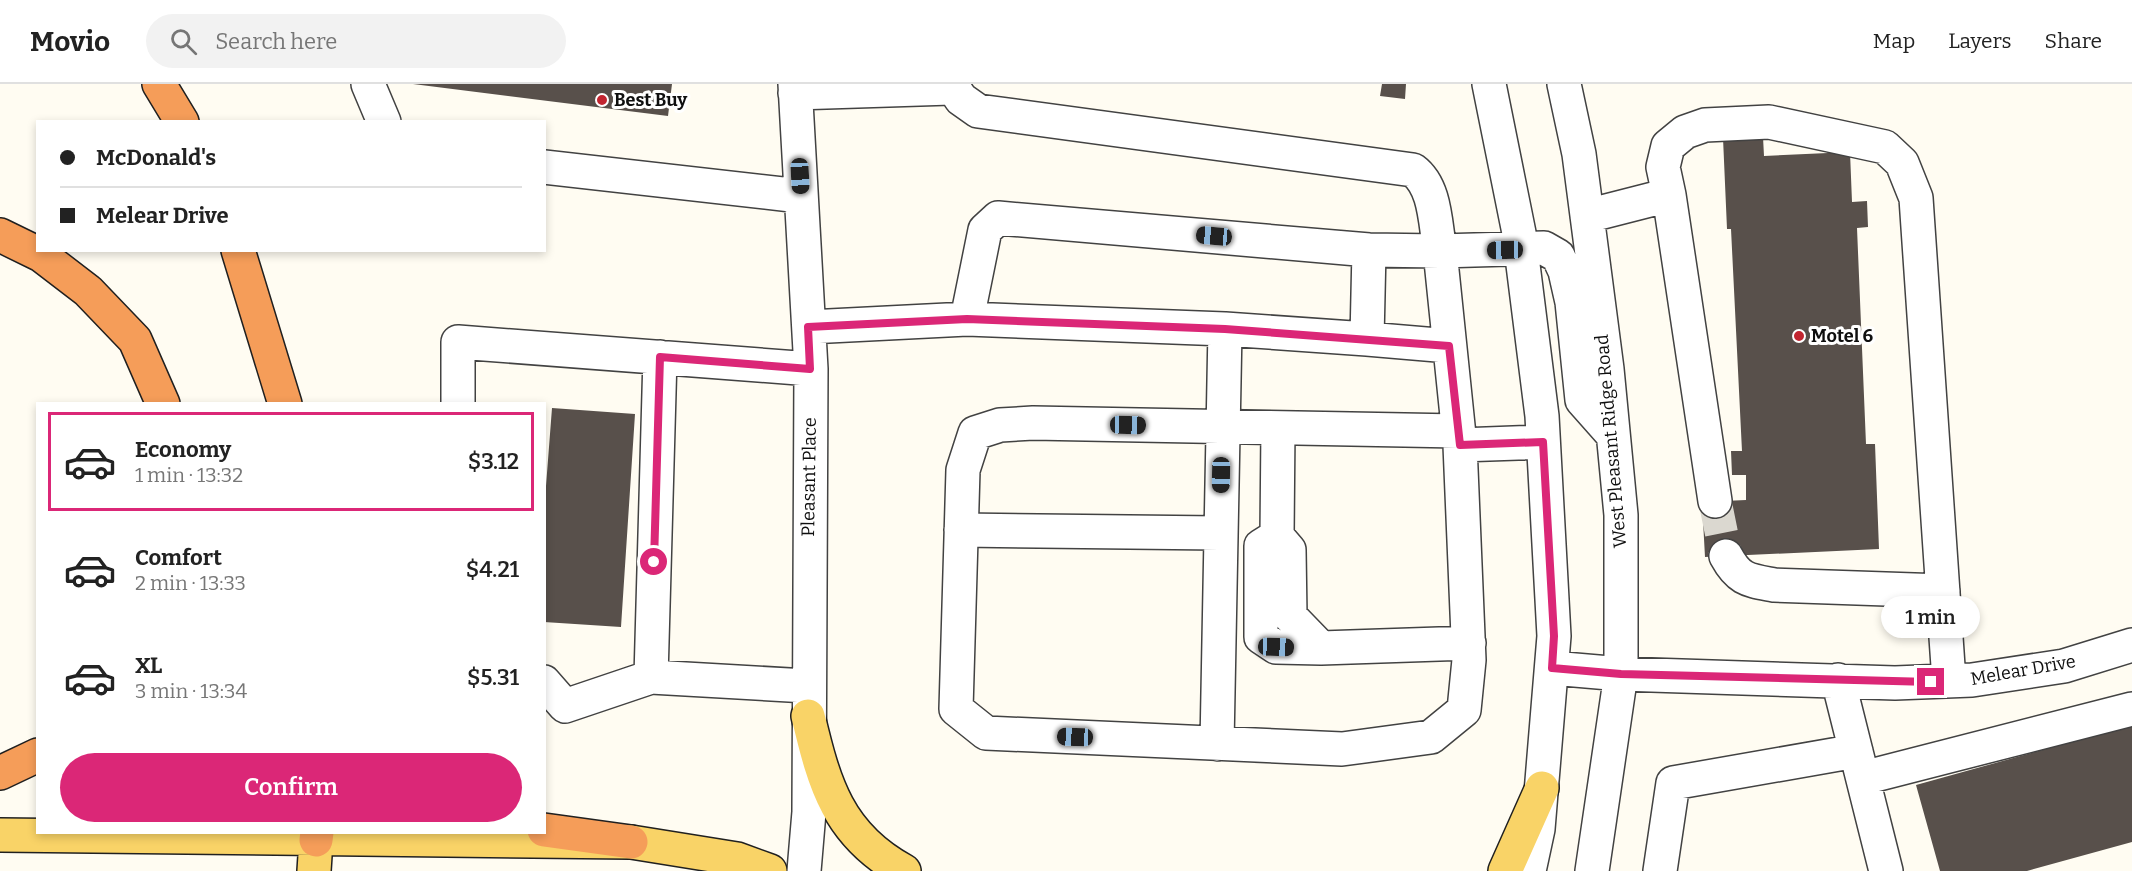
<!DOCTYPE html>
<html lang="en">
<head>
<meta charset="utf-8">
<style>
  body { margin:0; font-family:Bitter,serif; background:#f2f2f2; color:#222; height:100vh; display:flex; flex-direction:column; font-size:22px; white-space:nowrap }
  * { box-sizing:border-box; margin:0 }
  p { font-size:20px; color:#767676 }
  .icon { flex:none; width:33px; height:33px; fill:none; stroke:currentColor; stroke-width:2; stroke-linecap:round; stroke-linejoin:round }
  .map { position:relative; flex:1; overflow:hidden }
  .panel { position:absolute; left:36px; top:318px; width:510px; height:432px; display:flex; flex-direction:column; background:#fff; border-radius:0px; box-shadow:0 3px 9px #0003 }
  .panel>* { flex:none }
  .top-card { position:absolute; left:36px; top:36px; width:510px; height:132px; border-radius:0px; box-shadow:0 3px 9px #0003; display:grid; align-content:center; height:132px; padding:0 24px; background:#fff }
  .end { position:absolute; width:27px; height:27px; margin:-14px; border:8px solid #db2777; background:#fff; box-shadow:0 0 0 3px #fff }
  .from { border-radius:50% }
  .bubble { position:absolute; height:42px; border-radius:21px; background:#fff; box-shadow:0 3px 9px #0003; font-size:20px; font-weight:600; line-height:42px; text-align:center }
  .car { position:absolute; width:18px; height:36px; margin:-18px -9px; border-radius:8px; box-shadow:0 0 4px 2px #0007; background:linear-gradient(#222 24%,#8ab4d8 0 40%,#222 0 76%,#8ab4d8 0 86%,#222 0) }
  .top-card b { display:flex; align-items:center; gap:21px; height:57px; font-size:22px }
  .top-card b+b { border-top:2px solid #e0e0e0 }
  .top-card i { width:15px; height:15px; background:#222 }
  ul { padding:10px 0 0; list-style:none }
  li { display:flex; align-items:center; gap:18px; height:99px; margin:0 12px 9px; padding:0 12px; border:3px solid transparent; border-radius:0px }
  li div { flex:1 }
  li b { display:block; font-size:22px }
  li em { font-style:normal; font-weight:600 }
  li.on { border-color:#db2777 }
  li>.icon { width:54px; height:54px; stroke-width:1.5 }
  .primary-button { display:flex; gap:12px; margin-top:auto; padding:12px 24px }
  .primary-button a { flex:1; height:69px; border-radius:36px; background:#db2777; color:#fff; font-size:24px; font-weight:600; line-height:69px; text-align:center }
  header { display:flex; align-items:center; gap:36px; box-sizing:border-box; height:84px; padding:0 30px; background:#fff; border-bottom:2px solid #e0e0e0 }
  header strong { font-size:28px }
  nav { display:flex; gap:33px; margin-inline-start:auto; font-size:21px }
  .search { width:420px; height:54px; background:#f2f2f2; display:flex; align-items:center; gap:15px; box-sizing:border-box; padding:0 21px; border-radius:33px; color:#767676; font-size:22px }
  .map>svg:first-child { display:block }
</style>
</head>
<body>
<header>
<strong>Movio</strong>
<div class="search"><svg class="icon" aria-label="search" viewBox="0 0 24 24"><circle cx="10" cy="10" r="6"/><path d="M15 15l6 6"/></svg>Search here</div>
<nav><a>Map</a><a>Layers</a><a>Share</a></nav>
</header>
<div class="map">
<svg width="2132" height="787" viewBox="0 0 2132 787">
  <rect width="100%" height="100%" fill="#fffcf2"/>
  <!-- building -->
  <path fill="#58504b" d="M413 0H672L668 32Z
    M1382 0H1406L1405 15 1380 12Z
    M1763 53 1764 72 1850 68 1852 118 1867 117 1868 143 1857 144 1866 360H1875L1879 465 1705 473 1702 418 1746 416V391H1732L1731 367H1742L1731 145H1727L1723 54Z
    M552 324 635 330 621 543 544 538V428Z
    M2132 641V758L2027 787H1940L1916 701Z"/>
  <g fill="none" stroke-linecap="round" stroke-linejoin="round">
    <!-- minor-tunnel -->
    <path stroke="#dbd8d0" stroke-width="33" stroke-dasharray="33 16" stroke-linecap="butt" d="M1715 417 1726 472"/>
    <!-- minor casing -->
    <g stroke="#424242" stroke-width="36">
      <path id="minor" d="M368 0 384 38
        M795 0 811 285 809 728 804 787
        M1489 0 1519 149 1542 332 1554 552 1538 745 1529 787
        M1564 0 1579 70 1607 285 1621 431V590L1592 787
        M795 9 951 4
        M544 83 800 112
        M1669 111 1715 417
        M1587 132 1669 111 1663 83 1668 62 1685 48 1705 41 1769 38 1885 63 1902 79 1916 114 1949 597
        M967 235 1225 245 1367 255 1369 166
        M809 243 967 235 985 146 998 134 1369 166 1440 167C1435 140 1436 103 1413 86L978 27 961 15 951 0
        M1367 255 1449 262
        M458 320V258L811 285
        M1278 344 1277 452 1289 466 1290 532 1321 564
        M1458 347 1033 339 1000 341 975 349 963 386 956 625 986 649 1342 665 1431 653 1464 626 1469 576 1460 361
        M1543 358 1460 361 1440 167 1544 164 1558 172 1565 187 1572 218 1582 316 1613 351
        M961 446 1219 449
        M1277 452 1261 462V553L1276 563 1321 564 1469 559
        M1726 472C1739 496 1748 496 1774 501L1943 507
        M1552 584 1621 590 1895 599 1972 596 2064 582 2132 561
        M651 593 660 273
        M1838 596 1886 787
        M544 598 565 622 651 593 807 602
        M1217 660 1225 245
        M1863 694 2132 625
        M1660 787 1673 699 1856 667"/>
    </g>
    <!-- major casing -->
    <g stroke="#202020" stroke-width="36">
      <path id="major" d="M808 632C824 700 838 751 904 787
        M0 751 631 758 737 775 770 787
        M314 787 316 756
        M1505 787 1542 704"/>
    </g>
    <!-- highway casing -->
    <g stroke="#202020" stroke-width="36">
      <path id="highway" d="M159 0 182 38
        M0 151 41 171 88 207 135 256 163 320
        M238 166 285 320
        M0 689 38 671
        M544 746 631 758
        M316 756 317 748"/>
    </g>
    <!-- minor -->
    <use href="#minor" stroke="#fff" stroke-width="33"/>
    <!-- major -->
    <use href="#major" stroke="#f9d367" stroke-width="33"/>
    <!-- highway -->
    <use href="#highway" stroke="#f59d59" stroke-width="33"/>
  </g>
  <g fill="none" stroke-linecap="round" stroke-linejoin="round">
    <!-- route -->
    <path stroke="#db2777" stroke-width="8" d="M654 478 660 273 810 285 808 243 967 235 1225 245 1449 262 1460 361 1543 358 1554 552 1552 584 1621 590 1931 598"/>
  </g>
  <!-- markers -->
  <g fill="#c22530" stroke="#fff" stroke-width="2">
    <circle cx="602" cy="16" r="6"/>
    <circle cx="1799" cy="252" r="6"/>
  </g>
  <g text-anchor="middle" stroke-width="6" stroke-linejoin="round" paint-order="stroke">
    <!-- poi labels -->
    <g font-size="18" font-weight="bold" fill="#0f0f0f" stroke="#fff" text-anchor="start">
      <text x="614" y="22">Best Buy</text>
      <text x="1811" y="258">Motel 6</text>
    </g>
    <!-- street labels -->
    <g font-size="18" fill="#0f0f0f" stroke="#fff">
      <text transform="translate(1611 357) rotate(-95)" y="6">West Pleasant Ridge Road</text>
      <text transform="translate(809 393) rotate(-89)" y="6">Pleasant Place</text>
      <text transform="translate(2023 586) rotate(-10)" y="6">Melear Drive</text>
    </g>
  </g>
</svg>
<i class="end from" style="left:654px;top:478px"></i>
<i class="end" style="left:1931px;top:598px"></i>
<div class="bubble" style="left:1881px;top:512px;width:99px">1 min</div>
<i class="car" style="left:800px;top:92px;rotate:177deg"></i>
<i class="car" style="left:1214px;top:152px;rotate:275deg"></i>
<i class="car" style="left:1505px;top:166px;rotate:269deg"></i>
<i class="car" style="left:1128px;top:341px;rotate:91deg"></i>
<i class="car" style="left:1221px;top:391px;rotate:181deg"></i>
<i class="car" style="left:1276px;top:563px;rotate:92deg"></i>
<i class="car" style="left:1075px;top:653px;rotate:272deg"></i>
<div class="top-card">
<b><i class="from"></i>McDonald's</b>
<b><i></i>Melear Drive</b>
</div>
<section class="panel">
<ul>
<li class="on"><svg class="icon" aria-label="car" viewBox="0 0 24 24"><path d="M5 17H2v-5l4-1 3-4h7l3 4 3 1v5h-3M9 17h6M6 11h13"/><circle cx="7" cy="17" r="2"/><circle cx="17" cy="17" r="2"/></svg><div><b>Economy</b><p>1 min · 13:32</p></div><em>$3.12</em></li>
<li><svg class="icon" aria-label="car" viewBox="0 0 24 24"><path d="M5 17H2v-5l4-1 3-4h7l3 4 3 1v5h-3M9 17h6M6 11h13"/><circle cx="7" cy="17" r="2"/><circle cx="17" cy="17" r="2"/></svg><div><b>Comfort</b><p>2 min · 13:33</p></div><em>$4.21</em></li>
<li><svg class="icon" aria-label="car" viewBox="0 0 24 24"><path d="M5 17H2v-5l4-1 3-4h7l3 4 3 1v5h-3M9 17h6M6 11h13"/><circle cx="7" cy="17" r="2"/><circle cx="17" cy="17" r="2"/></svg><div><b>XL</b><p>3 min · 13:34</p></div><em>$5.31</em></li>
</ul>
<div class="primary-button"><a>Confirm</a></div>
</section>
</div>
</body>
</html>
